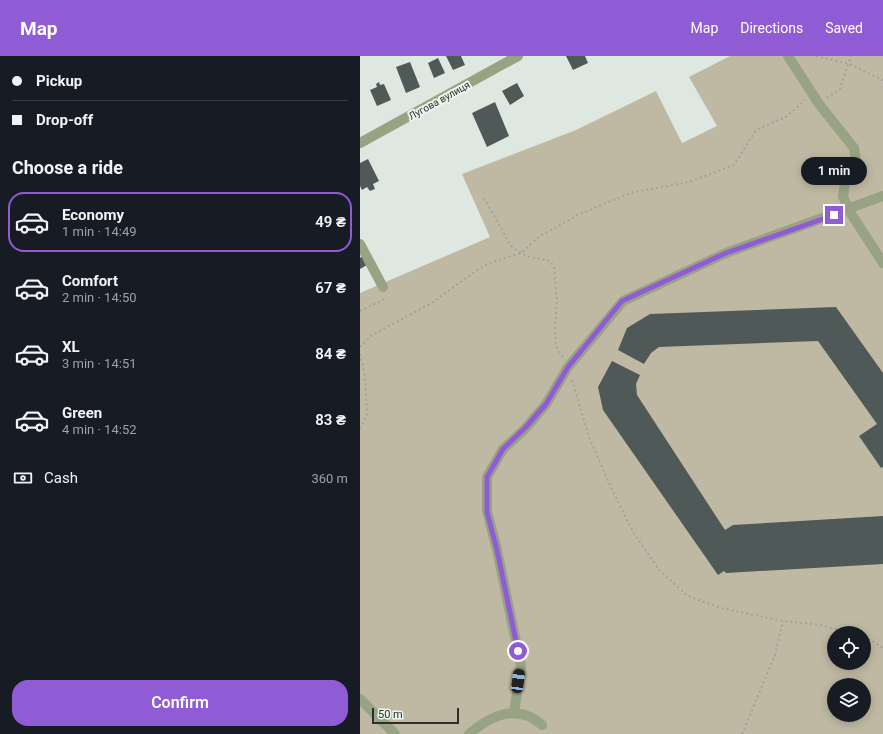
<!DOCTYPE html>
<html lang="en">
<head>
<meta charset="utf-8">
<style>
  body { margin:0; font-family:Roboto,sans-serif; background:#20242c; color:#f1f3f6; height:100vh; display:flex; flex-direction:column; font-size:15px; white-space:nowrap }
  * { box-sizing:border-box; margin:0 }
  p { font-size:13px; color:#9ea1a6 }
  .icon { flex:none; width:22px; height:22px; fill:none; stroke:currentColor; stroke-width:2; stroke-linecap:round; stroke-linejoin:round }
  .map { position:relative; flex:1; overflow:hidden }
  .drawer { display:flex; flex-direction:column; background:#171b24; width:360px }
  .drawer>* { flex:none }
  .top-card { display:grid; align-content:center; height:88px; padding:0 12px; background:#171b24 }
  .fabs { position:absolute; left:467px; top:570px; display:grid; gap:8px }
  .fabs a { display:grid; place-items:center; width:44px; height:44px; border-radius:50%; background:#171b24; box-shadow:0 2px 10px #0003; font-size:20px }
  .scale { position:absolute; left:12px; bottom:10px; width:87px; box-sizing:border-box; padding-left:4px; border:2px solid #2b2e2b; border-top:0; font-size:11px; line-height:14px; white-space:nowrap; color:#2b2e2b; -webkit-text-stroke:3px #ebf4ed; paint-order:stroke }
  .end { position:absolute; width:18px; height:18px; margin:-9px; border:5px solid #905cd5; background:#fff; box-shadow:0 0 0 2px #fff }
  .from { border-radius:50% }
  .bubble { position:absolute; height:28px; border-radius:14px; background:#171b24; box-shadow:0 2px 10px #0003; font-size:13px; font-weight:600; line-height:28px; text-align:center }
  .car { position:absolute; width:12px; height:24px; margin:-12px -6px; border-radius:5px; box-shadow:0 0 3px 1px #0007; background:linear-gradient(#222 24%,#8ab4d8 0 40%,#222 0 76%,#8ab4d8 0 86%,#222 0) }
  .top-card b { display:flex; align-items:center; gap:14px; height:38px; font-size:15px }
  .top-card b+b { border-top:1px solid #363941 }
  .top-card i { width:10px; height:10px; background:#f1f3f6 }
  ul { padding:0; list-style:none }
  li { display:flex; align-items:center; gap:12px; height:60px; margin:0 8px 6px; padding:0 4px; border:2px solid transparent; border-radius:16px }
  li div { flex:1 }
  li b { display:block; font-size:15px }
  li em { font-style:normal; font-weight:600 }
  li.current { border-color:#905cd5 }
  li>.icon { width:36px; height:36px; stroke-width:1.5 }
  h2 { padding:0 12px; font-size:18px; line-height:48px }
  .pay { display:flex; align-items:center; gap:10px; height:44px; padding:0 12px; font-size:15px }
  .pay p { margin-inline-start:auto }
  .cta { display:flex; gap:8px; margin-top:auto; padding:8px 12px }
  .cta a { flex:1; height:46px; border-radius:16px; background:#905cd5; color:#fff; font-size:16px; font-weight:600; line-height:46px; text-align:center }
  header { display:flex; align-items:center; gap:24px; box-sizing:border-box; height:56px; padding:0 20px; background:#905cd5; color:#fff }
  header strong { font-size:19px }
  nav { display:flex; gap:22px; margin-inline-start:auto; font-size:14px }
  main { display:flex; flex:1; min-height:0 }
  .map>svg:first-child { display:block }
</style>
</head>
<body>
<header>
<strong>Map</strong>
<nav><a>Map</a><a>Directions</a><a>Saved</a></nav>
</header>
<main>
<section class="drawer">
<div class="top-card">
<b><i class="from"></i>Pickup</b>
<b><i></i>Drop-off</b>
</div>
<h2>Choose a ride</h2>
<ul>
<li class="current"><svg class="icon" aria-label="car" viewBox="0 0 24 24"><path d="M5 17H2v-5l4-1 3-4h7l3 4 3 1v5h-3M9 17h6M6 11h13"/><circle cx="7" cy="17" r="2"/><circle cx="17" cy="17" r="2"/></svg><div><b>Economy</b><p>1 min · 14:49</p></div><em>49 ₴</em></li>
<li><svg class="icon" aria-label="car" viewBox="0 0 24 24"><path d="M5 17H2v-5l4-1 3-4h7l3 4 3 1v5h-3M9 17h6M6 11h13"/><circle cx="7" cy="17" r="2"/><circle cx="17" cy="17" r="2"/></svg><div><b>Comfort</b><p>2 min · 14:50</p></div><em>67 ₴</em></li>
<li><svg class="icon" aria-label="car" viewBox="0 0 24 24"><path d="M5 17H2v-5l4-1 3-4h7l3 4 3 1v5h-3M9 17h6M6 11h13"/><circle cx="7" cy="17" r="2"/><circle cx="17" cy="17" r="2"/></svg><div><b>XL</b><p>3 min · 14:51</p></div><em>84 ₴</em></li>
<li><svg class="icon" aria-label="car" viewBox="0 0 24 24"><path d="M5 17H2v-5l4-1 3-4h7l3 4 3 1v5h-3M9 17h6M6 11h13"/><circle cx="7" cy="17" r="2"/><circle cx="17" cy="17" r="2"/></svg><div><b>Green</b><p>4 min · 14:52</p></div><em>83 ₴</em></li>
</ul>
<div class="pay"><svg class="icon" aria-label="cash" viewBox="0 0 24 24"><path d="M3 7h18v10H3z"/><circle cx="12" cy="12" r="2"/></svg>Cash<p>360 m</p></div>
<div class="cta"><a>Confirm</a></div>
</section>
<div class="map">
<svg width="523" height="678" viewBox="0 0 523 678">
  <rect width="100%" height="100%" fill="#dee7e0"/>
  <!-- green -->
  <path fill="#bfb9a3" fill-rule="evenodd" d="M370 0H523V678H0V237L130 181 102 118 216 74 296 35 322 87 357 70 329 21ZM474 577H504V607H474ZM474 629H504V659H474Z"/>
  <!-- building -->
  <path fill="#4f5957" d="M86 0H101L105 9 93 14Z
    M206 0H225L228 7 213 14Z
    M78 2 85 17 74 22 68 7Z
    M50 6 60 31 46 37 36 11Z
    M19 26 20 29 24 28 31 44 17 50 10 34 17 31 16 28Z
    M157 27 164 40 150 49 142 35Z
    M135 46 149 80 127 91 112 57Z
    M8 103 19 125 13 128 15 133 10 135 7 131 2 134 0 130V107Z
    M2 200 7 209 0 213V202Z
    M476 251 523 317V411L521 412 499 380 517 368 458 285 299 291 291 297 284 308 258 294 267 272 290 258Z
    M252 305 280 319 276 328 277 339 365 474 373 469 523 460V508L366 517 364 515 358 519 243 354 238 331Z"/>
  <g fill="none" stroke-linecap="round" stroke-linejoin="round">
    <!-- path -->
    <path stroke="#9da49e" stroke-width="2" stroke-dasharray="2 3" stroke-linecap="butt" d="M456 0 489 8 523 24
      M467 42 480 33 491 0
      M124 142 151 190 166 200 190 205 194 211 197 245 195 269 196 290 203 302
      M0 255 23 244V240
      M0 291 11 280 73 246 120 212 132 206 161 197 180 180 218 159 270 137 329 126 374 109 396 74 426 61 445 44
      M0 298 5 321 7 360 0 372
      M212 324 229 381 249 427 273 476 299 514 328 540 361 552 423 565 454 568 495 577
      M504 580 523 592
      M382 678 415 599 423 565"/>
    <!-- minor -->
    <path stroke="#98a384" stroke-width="10" d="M428 0 459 48 494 92 496 104 486 120 483 140 488 153 523 207
      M0 87 158 0
      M0 188 23 231
      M0 643 35 678
      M154 657 161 610 137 494 127 455V421L143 393 165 373 186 348 208 311 263 245 366 197 523 140
      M109 678C131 659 158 647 182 669"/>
  </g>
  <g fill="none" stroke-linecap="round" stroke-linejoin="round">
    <!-- route -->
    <path stroke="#905cd5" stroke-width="5" d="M158 595 137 494 127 456V421L143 393 165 372 186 348 208 311 262 245 366 197 474 159"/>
  </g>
  <g text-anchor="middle" stroke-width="4" stroke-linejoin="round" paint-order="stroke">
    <!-- street labels -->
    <g font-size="10" fill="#2b2e2b" stroke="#ebf4ed">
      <text transform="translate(79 44) rotate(-29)" y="4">Лугова вулиця</text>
    </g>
  </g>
</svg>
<div class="fabs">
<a><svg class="icon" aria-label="locate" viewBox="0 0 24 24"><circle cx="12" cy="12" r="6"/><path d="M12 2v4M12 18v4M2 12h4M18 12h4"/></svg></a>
<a><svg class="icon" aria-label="layers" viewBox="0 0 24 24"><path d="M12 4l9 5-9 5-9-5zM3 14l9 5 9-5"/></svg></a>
</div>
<div class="scale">50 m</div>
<i class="end from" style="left:158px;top:595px"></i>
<i class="end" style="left:474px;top:159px"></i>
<div class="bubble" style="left:441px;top:101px;width:66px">1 min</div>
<i class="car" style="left:158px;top:625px;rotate:8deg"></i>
</div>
</main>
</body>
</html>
